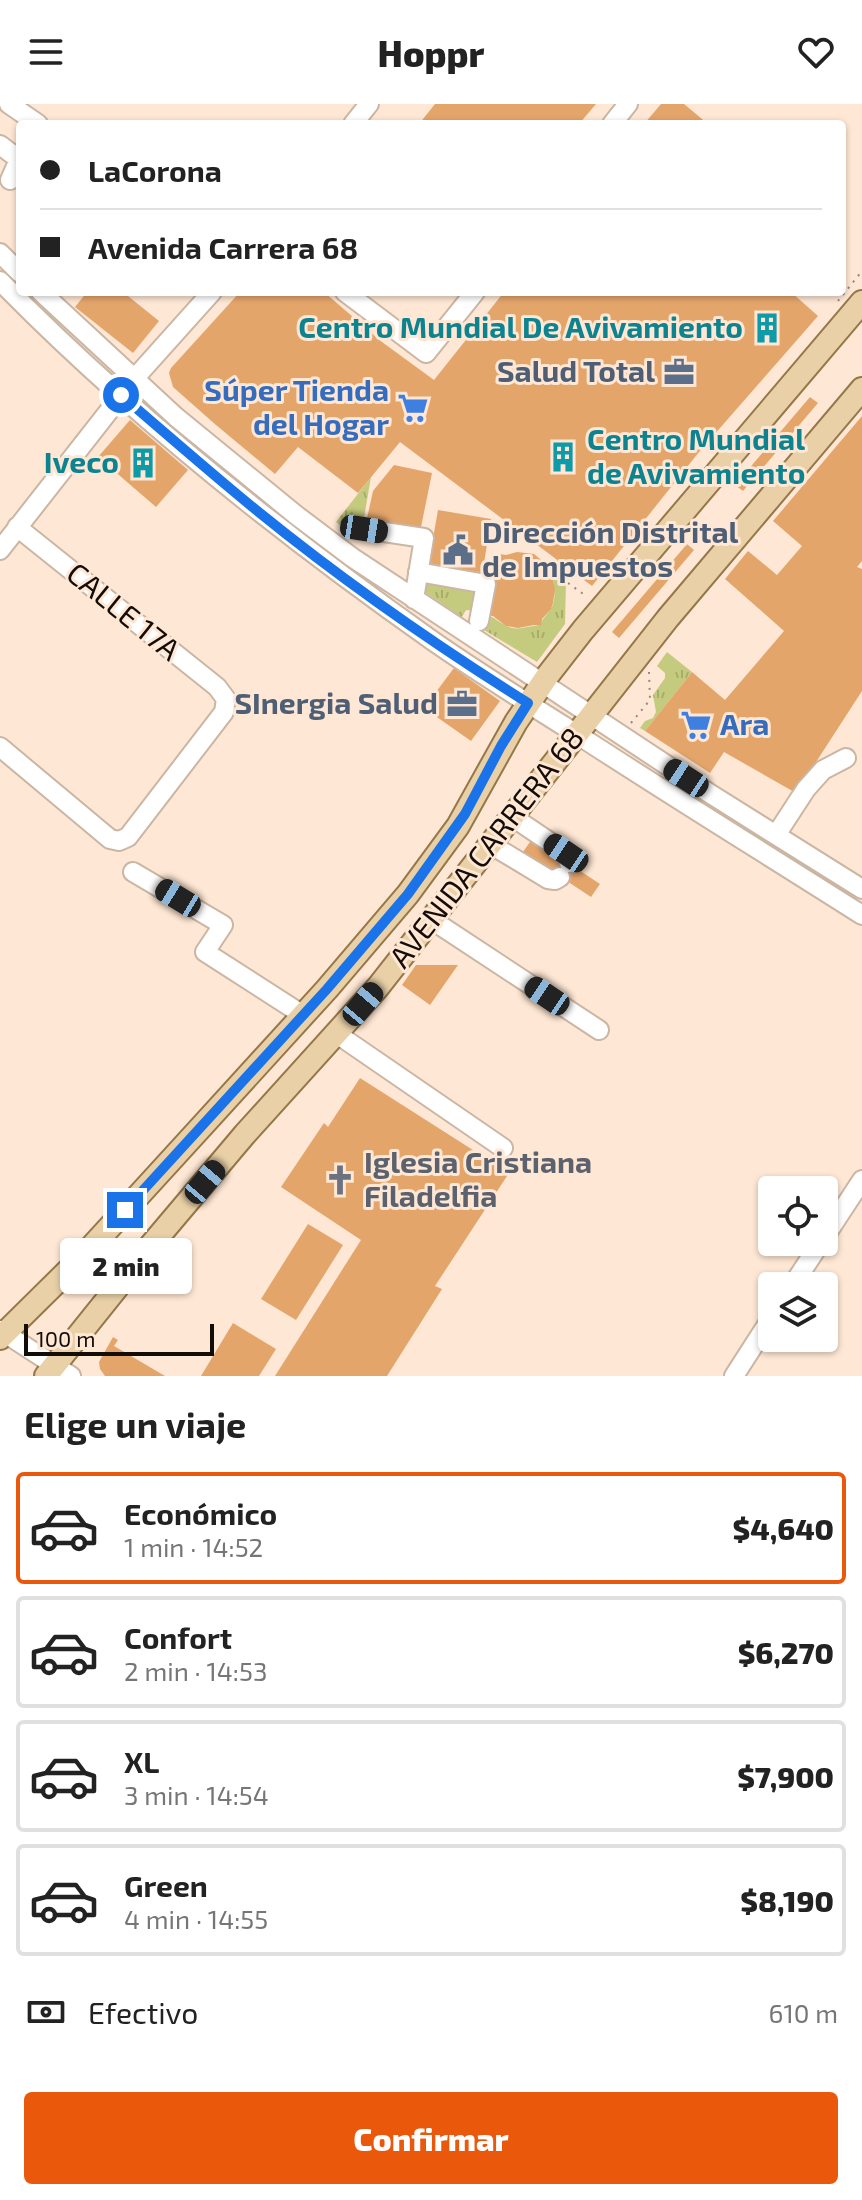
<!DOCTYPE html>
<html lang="es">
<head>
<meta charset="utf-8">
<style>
  body { margin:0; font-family:"Exo 2",sans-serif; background:#f2f2f2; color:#222; height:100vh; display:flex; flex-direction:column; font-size:30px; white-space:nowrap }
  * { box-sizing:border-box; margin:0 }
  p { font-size:26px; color:#767676 }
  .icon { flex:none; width:44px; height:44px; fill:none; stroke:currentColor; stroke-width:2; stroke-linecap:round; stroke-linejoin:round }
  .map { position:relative; height:1272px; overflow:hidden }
  .side { display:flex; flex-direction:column; background:#fff; flex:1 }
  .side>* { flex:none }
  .guide { position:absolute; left:16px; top:16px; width:830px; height:176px; border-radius:8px; box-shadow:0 2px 6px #0004; display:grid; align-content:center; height:176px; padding:0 24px; background:#fff }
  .controls { position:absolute; left:758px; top:1072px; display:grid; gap:16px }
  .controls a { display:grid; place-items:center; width:80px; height:80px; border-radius:8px; background:#fff; box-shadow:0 2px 6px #0004; font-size:40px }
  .scale { position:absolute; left:24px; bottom:20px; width:190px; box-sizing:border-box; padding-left:8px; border:4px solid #140d07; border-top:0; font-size:22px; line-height:28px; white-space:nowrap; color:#140d07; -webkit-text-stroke:6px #fee7d4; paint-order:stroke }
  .end { position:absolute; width:36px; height:36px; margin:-18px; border:10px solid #1a73e8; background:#fff; box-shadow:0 0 0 4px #fff }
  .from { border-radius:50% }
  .bubble { position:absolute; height:56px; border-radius:8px; background:#fff; box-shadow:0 2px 6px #0004; font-size:26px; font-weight:800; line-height:56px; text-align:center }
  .car { position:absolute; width:24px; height:48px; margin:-24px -12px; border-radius:10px; box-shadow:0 0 6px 2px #0007; background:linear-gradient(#222 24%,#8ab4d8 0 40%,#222 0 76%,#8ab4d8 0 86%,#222 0) }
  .guide b { display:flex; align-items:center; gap:28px; height:76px; font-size:30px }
  .guide b+b { border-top:2px solid #e0e0e0 }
  .guide i { width:20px; height:20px; background:#222 }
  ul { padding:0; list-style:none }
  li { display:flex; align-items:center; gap:24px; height:112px; margin:0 16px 12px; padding:0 8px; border:4px solid #e0e0e0; border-radius:8px }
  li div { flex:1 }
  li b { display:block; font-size:30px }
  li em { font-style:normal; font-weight:800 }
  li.active { border-color:#ea580c }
  li>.icon { width:72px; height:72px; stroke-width:1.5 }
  h2 { padding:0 24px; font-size:36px; line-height:96px }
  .pay { display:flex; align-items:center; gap:20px; height:88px; padding:0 24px; font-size:30px }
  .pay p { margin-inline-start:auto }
  .primary-button { display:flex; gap:16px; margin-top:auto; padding:16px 24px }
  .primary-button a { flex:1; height:92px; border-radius:8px; background:#ea580c; color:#fff; font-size:32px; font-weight:800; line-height:92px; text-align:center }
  header { display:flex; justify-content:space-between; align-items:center; height:104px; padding:0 24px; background:#fff; font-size:36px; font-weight:800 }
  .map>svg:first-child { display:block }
</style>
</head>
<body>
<header><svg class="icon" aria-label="menu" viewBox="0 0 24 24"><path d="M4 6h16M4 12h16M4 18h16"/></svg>Hoppr<svg class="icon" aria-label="heart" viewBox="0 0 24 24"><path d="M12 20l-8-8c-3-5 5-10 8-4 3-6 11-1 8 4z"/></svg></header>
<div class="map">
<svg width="862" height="1272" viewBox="0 0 862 1272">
  <defs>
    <pattern id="grass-tufts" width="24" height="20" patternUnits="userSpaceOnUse" patternTransform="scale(2)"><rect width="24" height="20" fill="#c5cb7e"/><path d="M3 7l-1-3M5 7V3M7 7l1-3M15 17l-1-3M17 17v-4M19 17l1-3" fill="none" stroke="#a8ad6b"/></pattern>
  </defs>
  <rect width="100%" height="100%" fill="#fee7d4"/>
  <!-- grass -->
  <path fill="url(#grass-tufts)" d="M371 373 360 437 336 418Z
    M557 455 572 467 568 471 566 477 565 520 537 558 484 526 486 511C496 513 501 521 512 524 522 526 530 521 540 522 542 513 550 509 553 500 558 484 548 469 557 455Z
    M437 477 481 483 478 507 466 506 462 513 420 485 421 479Z
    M667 548 692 568 645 627 640 624 645 617 653 614 656 608 653 591 665 574V569L657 562Z"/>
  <!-- building -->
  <path fill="#e4a56b" d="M435 0H596L579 20H419Z
    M661 0H684L708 20H644Z
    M87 188H123L159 217 133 249 75 203Z
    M240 188H324L382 238 434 276 504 188H791L818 212 699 348 592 482 400 338 358 389 298 343 275 370 216 321 173 283 169 269 171 264Z
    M810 293 818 299 743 387 735 381Z
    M862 312V457L857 463 862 465V587L796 689 724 648 710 669 645 627 692 568 725 596 784 527 725 475 748 447 777 471 802 442 773 417Z
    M130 316 188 366 156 403 98 353Z
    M394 361 432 369 420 428 366 419 373 387Z
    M438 406 491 415 482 472 428 463Z
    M687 440 694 446 619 534 612 528Z
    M517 448 534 450 546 460 553 461 552 469 555 486 553 499 551 505 542 515 541 522 534 521 518 524 506 522 493 512 486 511 499 450 506 451Z
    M454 564 500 597 471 637 424 604Z
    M532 735 600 780 591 793 523 748Z
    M416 861H458L430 901 402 881Z
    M360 974 509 1069 435 1182 442 1185 387 1272H275L361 1136 281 1083 324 1019 328 1023Z
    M308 1120 343 1141 296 1216 261 1195Z
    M233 1219 276 1245 259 1272H201Z
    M113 1233 118 1236 114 1242 165 1272H105L100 1265 99 1258Z"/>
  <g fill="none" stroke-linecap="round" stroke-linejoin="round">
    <!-- minor casing -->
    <g stroke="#cbb6a3" stroke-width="22">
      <path id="minor" d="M9 0 38 20
        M353 20 369 0
        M612 20 628 0
        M0 41 16 53 18 58 10 76
        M0 149 20 169
        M0 177C131 311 280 429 433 537 479 569 527 599 575 629 670 691 766 750 862 811
        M41 188 176 313 296 411 353 454 709 689 862 785
        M345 188 426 249 475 188
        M364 425 424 434 414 495
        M0 446 134 275 212 188
        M418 468 486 480 479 517
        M0 643 110 735 119 737 128 733 224 608 226 595 217 583 17 423
        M511 712 566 749 570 753 569 759
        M776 731 806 685 823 666 846 654
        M490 740 548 775 555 776 560 773
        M133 768 223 821 205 848 303 911
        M432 816 599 926
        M337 930 503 1044
        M824 1134 862 1076
        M792 1182 821 1138
        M0 1226 71 1272
        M734 1272 772 1213"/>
    </g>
    <!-- major casing -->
    <g stroke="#957749" stroke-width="26">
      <path id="major" d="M0 1234 86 1149 203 1021 327 885 408 790 458 722 516 618 548 571 583 526 862 198
        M46 1272 147 1146 245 1030 378 883 668 514 862 285"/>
    </g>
    <!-- path -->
    <path stroke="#98887b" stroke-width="2" stroke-dasharray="2 6" stroke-linecap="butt" d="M838 197 862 167
      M568 479 586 492
      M631 619 650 596 649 568"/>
    <!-- minor -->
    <use href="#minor" stroke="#fff" stroke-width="18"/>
    <!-- major -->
    <use href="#major" stroke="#e9d0a7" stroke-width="22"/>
  </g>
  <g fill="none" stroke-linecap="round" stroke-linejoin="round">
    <!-- route -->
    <path stroke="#1a73e8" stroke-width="10" d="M121 291C158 323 195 355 232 386 325 464 426 535 528 599L501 642 465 710 408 790 327 885 125 1106"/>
  </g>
  <!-- icons -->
  <defs>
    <g id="building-bare" transform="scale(2.4)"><path d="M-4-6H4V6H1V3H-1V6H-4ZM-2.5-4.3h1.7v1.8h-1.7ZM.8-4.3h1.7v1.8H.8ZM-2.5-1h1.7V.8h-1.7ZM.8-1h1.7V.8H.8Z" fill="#0f9aa8" stroke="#fee7d4" stroke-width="2.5" paint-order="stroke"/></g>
    <g id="office-bare" transform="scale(2.4)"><path d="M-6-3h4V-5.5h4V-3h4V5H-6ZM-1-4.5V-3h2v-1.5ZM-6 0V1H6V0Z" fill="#5c6f8a" stroke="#fee7d4" stroke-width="2.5" paint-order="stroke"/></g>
    <g id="supermarket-bare" transform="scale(2.4)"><path d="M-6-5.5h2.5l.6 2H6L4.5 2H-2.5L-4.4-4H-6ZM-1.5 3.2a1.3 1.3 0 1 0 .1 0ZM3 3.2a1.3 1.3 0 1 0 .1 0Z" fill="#3f7fe0" stroke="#fee7d4" stroke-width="2.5" paint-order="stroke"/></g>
    <g id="civic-bare" transform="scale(2.4)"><path d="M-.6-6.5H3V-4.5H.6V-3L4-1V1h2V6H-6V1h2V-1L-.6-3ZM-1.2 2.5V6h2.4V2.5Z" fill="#5c6f8a" stroke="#fee7d4" stroke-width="2.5" paint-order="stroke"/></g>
    <g id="church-bare" transform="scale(2.4)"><path d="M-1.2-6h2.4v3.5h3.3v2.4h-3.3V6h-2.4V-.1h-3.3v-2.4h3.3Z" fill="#6b7280" stroke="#fee7d4" stroke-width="2.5" paint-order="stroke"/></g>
  </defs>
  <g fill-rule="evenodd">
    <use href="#building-bare" x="767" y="224"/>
    <use href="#office-bare" x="679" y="268"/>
    <use href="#supermarket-bare" x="413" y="304"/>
    <use href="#building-bare" x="563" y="353"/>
    <use href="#building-bare" x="143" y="359"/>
    <use href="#civic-bare" x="458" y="446"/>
    <use href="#office-bare" x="462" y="600"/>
    <use href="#supermarket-bare" x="696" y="621"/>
    <use href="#church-bare" x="340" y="1076"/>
  </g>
  <g text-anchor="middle" stroke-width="6" stroke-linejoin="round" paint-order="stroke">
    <!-- culture labels -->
    <g font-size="30" font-weight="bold" fill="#0d838f" stroke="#fee7d4" text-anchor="end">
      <text x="743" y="234">Centro Mundial De Avivamiento</text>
      <text x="587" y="346" text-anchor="start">Centro Mundial<tspan x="587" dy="34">de Avivamiento</tspan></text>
      <text x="119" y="369">Iveco</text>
    </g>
    <!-- service labels -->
    <g font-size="30" font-weight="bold" fill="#4e5e75" stroke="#fee7d4" text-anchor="end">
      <text x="655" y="278">Salud Total</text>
      <text x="482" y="439" text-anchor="start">Dirección Distrital<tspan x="482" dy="34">de Impuestos</tspan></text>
      <text x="438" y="610">SInergia Salud</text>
    </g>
    <!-- shop labels -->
    <g font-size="30" font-weight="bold" fill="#366cbe" stroke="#fee7d4" text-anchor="end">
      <text x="389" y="297">Súper Tienda<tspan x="389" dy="34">del Hogar</tspan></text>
      <text x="720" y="631" text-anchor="start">Ara</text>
    </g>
    <!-- street labels -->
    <g font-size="30" fill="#140d07" stroke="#fee7d4">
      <text transform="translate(123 508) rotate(39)" y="10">CALLE 17A</text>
      <text transform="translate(487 744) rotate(-52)" y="10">AVENIDA CARRERA 68</text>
    </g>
    <!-- worship labels -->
    <g font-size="30" font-weight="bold" fill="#5b616d" stroke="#fee7d4" text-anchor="start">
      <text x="364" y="1069">Iglesia Cristiana<tspan x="364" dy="34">Filadelfia</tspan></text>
    </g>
  </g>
</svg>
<div class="controls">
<a><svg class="icon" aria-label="locate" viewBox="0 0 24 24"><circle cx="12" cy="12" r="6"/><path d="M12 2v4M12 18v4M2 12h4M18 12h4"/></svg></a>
<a><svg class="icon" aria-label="layers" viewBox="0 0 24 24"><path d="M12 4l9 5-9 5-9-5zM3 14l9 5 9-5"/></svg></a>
</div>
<div class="scale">100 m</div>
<i class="end from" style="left:121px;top:291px"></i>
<i class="end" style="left:125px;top:1106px"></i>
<div class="bubble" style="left:60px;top:1134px;width:132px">2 min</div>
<i class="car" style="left:364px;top:425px;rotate:99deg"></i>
<i class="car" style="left:686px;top:674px;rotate:303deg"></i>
<i class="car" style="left:566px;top:749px;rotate:304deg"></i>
<i class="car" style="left:178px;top:794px;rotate:301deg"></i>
<i class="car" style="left:547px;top:892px;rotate:304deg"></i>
<i class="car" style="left:363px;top:900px;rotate:40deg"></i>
<i class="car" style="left:205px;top:1078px;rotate:40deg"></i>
<div class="guide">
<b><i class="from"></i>LaCorona</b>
<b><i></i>Avenida Carrera 68</b>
</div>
</div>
<section class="side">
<h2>Elige un viaje</h2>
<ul>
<li class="active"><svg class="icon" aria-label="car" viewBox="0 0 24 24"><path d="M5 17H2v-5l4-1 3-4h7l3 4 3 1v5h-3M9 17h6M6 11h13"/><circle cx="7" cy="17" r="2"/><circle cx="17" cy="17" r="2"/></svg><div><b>Económico</b><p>1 min · 14:52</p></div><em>$4,640</em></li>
<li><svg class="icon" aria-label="car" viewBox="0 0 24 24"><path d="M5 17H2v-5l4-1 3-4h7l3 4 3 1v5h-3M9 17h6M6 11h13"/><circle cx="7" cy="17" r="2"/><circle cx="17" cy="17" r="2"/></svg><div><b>Confort</b><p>2 min · 14:53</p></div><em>$6,270</em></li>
<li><svg class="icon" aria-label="car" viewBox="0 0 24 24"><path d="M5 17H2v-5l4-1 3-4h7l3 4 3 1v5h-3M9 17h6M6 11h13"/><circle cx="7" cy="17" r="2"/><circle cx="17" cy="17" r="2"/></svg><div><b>XL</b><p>3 min · 14:54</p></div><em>$7,900</em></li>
<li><svg class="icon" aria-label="car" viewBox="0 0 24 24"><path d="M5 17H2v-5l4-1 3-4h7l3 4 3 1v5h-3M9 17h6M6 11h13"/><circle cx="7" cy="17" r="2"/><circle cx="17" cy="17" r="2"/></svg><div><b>Green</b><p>4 min · 14:55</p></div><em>$8,190</em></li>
</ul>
<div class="pay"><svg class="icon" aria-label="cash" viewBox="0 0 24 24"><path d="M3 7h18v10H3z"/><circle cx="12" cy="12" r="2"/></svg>Efectivo<p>610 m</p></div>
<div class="primary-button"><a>Confirmar</a></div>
</section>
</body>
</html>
